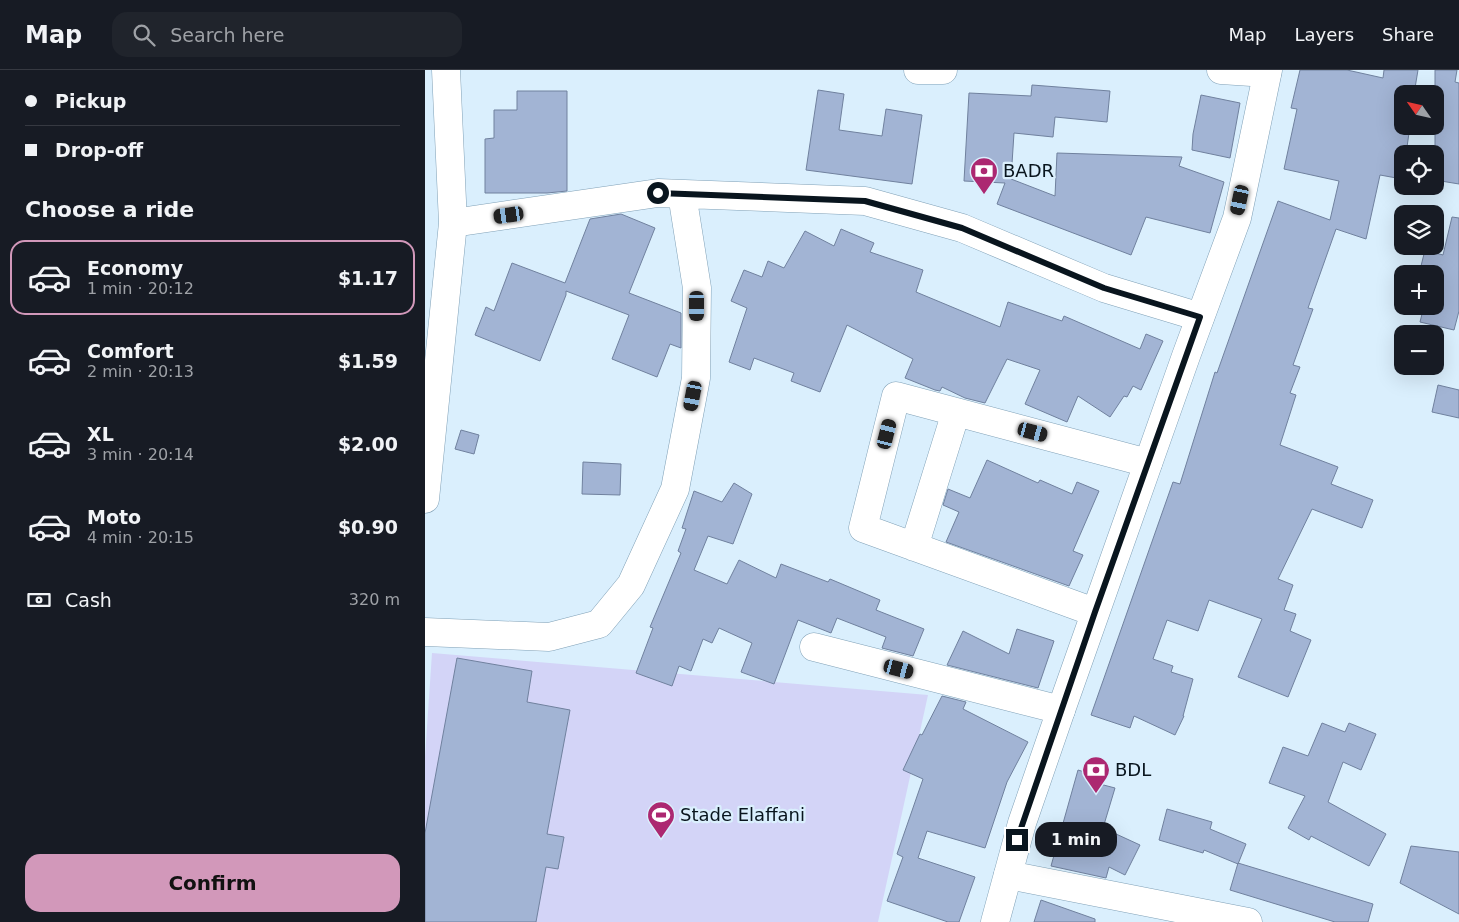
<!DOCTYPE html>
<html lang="en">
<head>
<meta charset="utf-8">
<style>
  body { margin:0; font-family:"DejaVu Sans",sans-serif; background:#20242c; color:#f1f3f6; height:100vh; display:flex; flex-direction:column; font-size:19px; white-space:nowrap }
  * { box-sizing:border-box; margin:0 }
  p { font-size:16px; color:#9ea1a6 }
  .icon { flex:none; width:28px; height:28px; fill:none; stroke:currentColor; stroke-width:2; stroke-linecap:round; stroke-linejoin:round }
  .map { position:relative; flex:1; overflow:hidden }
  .sheet { display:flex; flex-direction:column; background:#171b24; width:425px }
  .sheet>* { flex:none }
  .banner { display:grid; align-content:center; height:110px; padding:0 25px; background:#171b24 }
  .needle { width:32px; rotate:304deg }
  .buttons { position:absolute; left:969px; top:15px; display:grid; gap:10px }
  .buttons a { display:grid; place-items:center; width:50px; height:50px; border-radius:10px; background:#171b24; box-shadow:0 5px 20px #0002; font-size:25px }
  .end { position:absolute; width:22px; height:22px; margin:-11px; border:6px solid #09151e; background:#fff; box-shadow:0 0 0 2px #fff }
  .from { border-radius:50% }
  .bubble { position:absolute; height:35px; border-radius:15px; background:#171b24; box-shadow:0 5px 20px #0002; font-size:16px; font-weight:600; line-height:35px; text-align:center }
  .car { position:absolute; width:15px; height:30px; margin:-15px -8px; border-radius:6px; box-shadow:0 0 4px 1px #0007; background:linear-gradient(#222 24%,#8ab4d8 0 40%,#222 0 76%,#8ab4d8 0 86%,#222 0) }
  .banner b { display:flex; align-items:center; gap:18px; height:48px; font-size:19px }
  .banner b+b { border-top:1px solid #363941 }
  .banner i { width:12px; height:12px; background:#f1f3f6 }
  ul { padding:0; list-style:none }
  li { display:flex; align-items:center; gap:15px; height:75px; margin:0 10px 8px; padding:0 15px; border:2px solid transparent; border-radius:15px }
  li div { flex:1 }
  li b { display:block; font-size:19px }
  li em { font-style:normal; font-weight:600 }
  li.current { border-color:#d298ba }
  li>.icon { width:45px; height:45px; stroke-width:1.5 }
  h2 { padding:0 25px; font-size:22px; line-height:60px }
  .pay { display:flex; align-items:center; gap:12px; height:55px; padding:0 25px; font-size:19px }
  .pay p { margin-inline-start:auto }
  .primary-button { display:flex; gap:10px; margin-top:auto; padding:10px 25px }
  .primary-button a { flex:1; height:58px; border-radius:15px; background:#d298ba; color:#111; font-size:20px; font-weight:600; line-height:58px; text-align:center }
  header { display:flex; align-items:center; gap:30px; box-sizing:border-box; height:70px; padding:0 25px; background:#171b24; border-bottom:1px solid #363941 }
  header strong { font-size:24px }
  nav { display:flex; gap:28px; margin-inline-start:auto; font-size:18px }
  .search { width:350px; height:45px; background:#20242c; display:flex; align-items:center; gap:12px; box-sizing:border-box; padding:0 18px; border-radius:15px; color:#9ea1a6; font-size:19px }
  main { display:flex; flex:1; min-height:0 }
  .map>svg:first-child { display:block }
</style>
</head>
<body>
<header>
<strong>Map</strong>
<div class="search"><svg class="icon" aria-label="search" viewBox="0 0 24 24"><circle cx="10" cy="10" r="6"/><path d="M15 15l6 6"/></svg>Search here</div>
<nav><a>Map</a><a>Layers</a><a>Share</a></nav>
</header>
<main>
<section class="sheet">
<div class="banner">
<b><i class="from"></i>Pickup</b>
<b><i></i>Drop-off</b>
</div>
<h2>Choose a ride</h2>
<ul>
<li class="current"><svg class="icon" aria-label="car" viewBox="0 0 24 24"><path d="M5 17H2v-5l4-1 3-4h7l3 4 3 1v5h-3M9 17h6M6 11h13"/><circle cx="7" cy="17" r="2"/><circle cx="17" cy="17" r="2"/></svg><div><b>Economy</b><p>1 min · 20:12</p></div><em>$1.17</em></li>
<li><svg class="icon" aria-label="car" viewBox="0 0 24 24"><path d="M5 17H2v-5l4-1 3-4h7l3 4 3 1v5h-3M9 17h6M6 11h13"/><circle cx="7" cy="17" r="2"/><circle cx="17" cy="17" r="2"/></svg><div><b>Comfort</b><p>2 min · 20:13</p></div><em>$1.59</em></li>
<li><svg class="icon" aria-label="car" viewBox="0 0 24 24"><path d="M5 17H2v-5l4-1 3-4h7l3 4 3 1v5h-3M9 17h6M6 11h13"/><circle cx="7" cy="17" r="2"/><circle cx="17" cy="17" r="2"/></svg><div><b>XL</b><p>3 min · 20:14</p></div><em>$2.00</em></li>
<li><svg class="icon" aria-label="car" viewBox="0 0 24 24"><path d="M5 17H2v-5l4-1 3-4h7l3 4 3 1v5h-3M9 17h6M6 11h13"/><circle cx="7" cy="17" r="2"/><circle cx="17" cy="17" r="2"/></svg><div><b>Moto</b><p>4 min · 20:15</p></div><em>$0.90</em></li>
</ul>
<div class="pay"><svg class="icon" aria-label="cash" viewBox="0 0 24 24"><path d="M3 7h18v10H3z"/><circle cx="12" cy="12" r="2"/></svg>Cash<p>320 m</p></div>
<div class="primary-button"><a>Confirm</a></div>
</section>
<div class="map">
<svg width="1034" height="852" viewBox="0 0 1034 852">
  <rect width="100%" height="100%" fill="#daeffd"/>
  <!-- green -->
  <path fill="#d3d4f7" d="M7 583 503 625 453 852H0V687Z"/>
  <!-- building -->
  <path fill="#a2b4d4" stroke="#70819e" d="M875 0H922L958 8 959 0H993L989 24H978V56H985L981 84H978L977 109 955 105 941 169 911 159 883 238 888 239 868 295 875 297 865 323 871 325 855 375 913 397 906 414 948 430 937 458 887 439 853 509 868 515 859 540 871 544 865 561 886 570 863 627 813 607 837 549 784 530 773 561 742 550 728 589 748 596 746 602 768 609 758 646H759L750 665 709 646 705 658 666 645 748 412 755 414 790 302 792 303 853 131 905 150 914 111 859 99 872 39 866 38Z
    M1010 0H1032L1030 12 1034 13V114L1010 110Z
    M607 15 685 21 682 52 630 47 628 67 589 63 586 109 630 126 632 83 757 87 754 96 799 112 785 163 721 147 706 185 572 134 580 113 539 111 544 23 606 26Z
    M393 20 419 24 414 60 457 66 461 39 497 45 487 114 381 100Z
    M92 21H142V121L122 123H60V69L69 68V40H92Z
    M776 25 815 33 805 88 767 80 768 64Z
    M196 144 230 158 204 223 256 243V278L245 274 232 307 187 289 204 245 141 221V225L115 291 50 265 61 237 69 241 87 193 140 213 165 149Z
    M1027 147 1034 148V241L1029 260 995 252 999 236H1010V204H994L1000 180 1018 185Z
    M416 159 449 173 445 182 498 200 491 222 575 257 583 232 637 251 639 246 715 279 721 264 738 271 716 320 708 316 702 327 699 326 685 347 653 326 642 352 600 334 615 300 582 289 560 333 540 328 517 317 515 321 510 320 480 308 488 289 422 255 395 322 366 311 369 303 329 288 325 300 304 292 322 238 306 231 319 200 337 207 343 191 359 198 380 161 409 176Z
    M1013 315 1034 320V348L1007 342Z
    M36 360 54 365 49 384 30 379Z
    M562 390 613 413 615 410 647 424 652 412 674 421 648 481 658 485 644 516 521 472 534 442 518 435 523 419 545 428Z
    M158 392 196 394 195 425 157 424Z
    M309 413 327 424 308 474 283 466 269 500 302 514 314 490 351 508 356 494 403 512 405 509 455 530 451 540 499 559 488 586 457 578 461 567 412 548 406 563 373 550 349 614 316 602 327 573 294 558 287 573 278 569 266 601 254 596 247 616 211 603 228 558 225 557 256 483 253 481 261 459 257 458 269 421 297 432Z
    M592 559 629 571 613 618 522 595 538 561 584 584Z
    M32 588 107 601 102 632 145 640 122 764 139 767 133 799 121 797 111 852H0V763Z
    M517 626 541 632 538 639 603 672 582 712 560 778 502 761 493 788 550 807 534 852H523L462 831 478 787 472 784 498 709 478 700 495 664 497 665Z
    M897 653 920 662 924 653 951 664 936 700 918 692 903 732 961 764 944 796 886 766 884 770 863 758 880 726 844 713 858 677 883 686Z
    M653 700 673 706 671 713 690 718 678 758 715 775 700 805 684 797 681 808 626 796Z
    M742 739 787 752 785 759 821 774 813 794 779 780 778 783 734 770Z
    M986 776 1034 782V844L975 813Z
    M813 793 948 834 943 852H910L805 820Z
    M616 830 670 849V852H609Z"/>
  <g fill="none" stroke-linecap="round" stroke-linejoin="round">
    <!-- minor casing -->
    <g stroke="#80a1b7" stroke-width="29">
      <path id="minor" d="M493 0H518
        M796 0 842 3
        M28 153 233 123 440 131 537 158 679 218 775 247
        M0 429 28 153 21 0
        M489 477 531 342
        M669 542 438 458 471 326 723 393
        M0 562 124 567 174 554 206 515 250 419 271 308 272 218 257 124
        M389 577 636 640
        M583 805 823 852"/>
    </g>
    <!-- secondary casing -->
    <g stroke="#80a1b7" stroke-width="29">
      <path id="secondary" d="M570 852 597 753 636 640 761 286 812 148 843 0"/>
    </g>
    <!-- minor -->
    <use href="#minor" stroke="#fff" stroke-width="28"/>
    <!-- secondary -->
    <use href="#secondary" stroke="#fff" stroke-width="28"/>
  </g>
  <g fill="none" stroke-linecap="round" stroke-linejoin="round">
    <!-- route -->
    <path stroke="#09151e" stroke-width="6" d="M233 123 440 131 537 158 679 218 775 247 670 542 592 770"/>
  </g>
  <!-- icons -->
  <defs>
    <g id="bank-pin" transform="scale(1.4375)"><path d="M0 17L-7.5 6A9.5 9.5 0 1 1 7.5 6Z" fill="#ac2871" stroke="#daeffd"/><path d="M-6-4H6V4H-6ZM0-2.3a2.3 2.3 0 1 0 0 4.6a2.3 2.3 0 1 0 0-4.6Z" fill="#fff"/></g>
    <g id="stadium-pin" transform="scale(1.4375)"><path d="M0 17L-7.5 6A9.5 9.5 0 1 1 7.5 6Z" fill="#ac2871" stroke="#daeffd"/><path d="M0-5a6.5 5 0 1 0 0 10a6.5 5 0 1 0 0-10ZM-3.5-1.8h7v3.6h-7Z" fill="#fff"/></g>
  </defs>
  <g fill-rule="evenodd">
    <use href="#bank-pin" x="559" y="101"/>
    <use href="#bank-pin" x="671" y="700"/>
    <use href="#stadium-pin" x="236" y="745"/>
  </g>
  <g text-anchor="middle" stroke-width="4.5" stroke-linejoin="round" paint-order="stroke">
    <!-- poi labels -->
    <g font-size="18" fill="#09151e" stroke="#daeffd" text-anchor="start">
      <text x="578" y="107">BADR</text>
      <text x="690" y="706">BDL</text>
      <text x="255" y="751">Stade Elaffani</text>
    </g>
  </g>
</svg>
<div class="buttons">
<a><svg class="needle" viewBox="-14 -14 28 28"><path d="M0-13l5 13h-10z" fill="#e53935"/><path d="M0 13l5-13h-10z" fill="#9ea1a6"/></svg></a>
<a><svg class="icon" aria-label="locate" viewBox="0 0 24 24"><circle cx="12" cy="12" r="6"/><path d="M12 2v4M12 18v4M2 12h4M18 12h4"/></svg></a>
<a><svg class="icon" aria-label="layers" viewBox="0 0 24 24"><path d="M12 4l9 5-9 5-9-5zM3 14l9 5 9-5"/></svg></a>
<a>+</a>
<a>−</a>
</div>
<i class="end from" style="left:233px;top:123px"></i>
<i class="end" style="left:592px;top:770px"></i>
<div class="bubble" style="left:610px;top:752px;width:82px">1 min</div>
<i class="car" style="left:815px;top:130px;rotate:192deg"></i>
<i class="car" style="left:84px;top:145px;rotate:262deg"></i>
<i class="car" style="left:272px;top:236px;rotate:180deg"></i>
<i class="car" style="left:268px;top:326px;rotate:191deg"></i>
<i class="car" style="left:608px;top:362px;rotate:105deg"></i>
<i class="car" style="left:462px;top:364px;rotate:14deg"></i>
<i class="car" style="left:474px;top:599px;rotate:105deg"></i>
</div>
</main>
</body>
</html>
